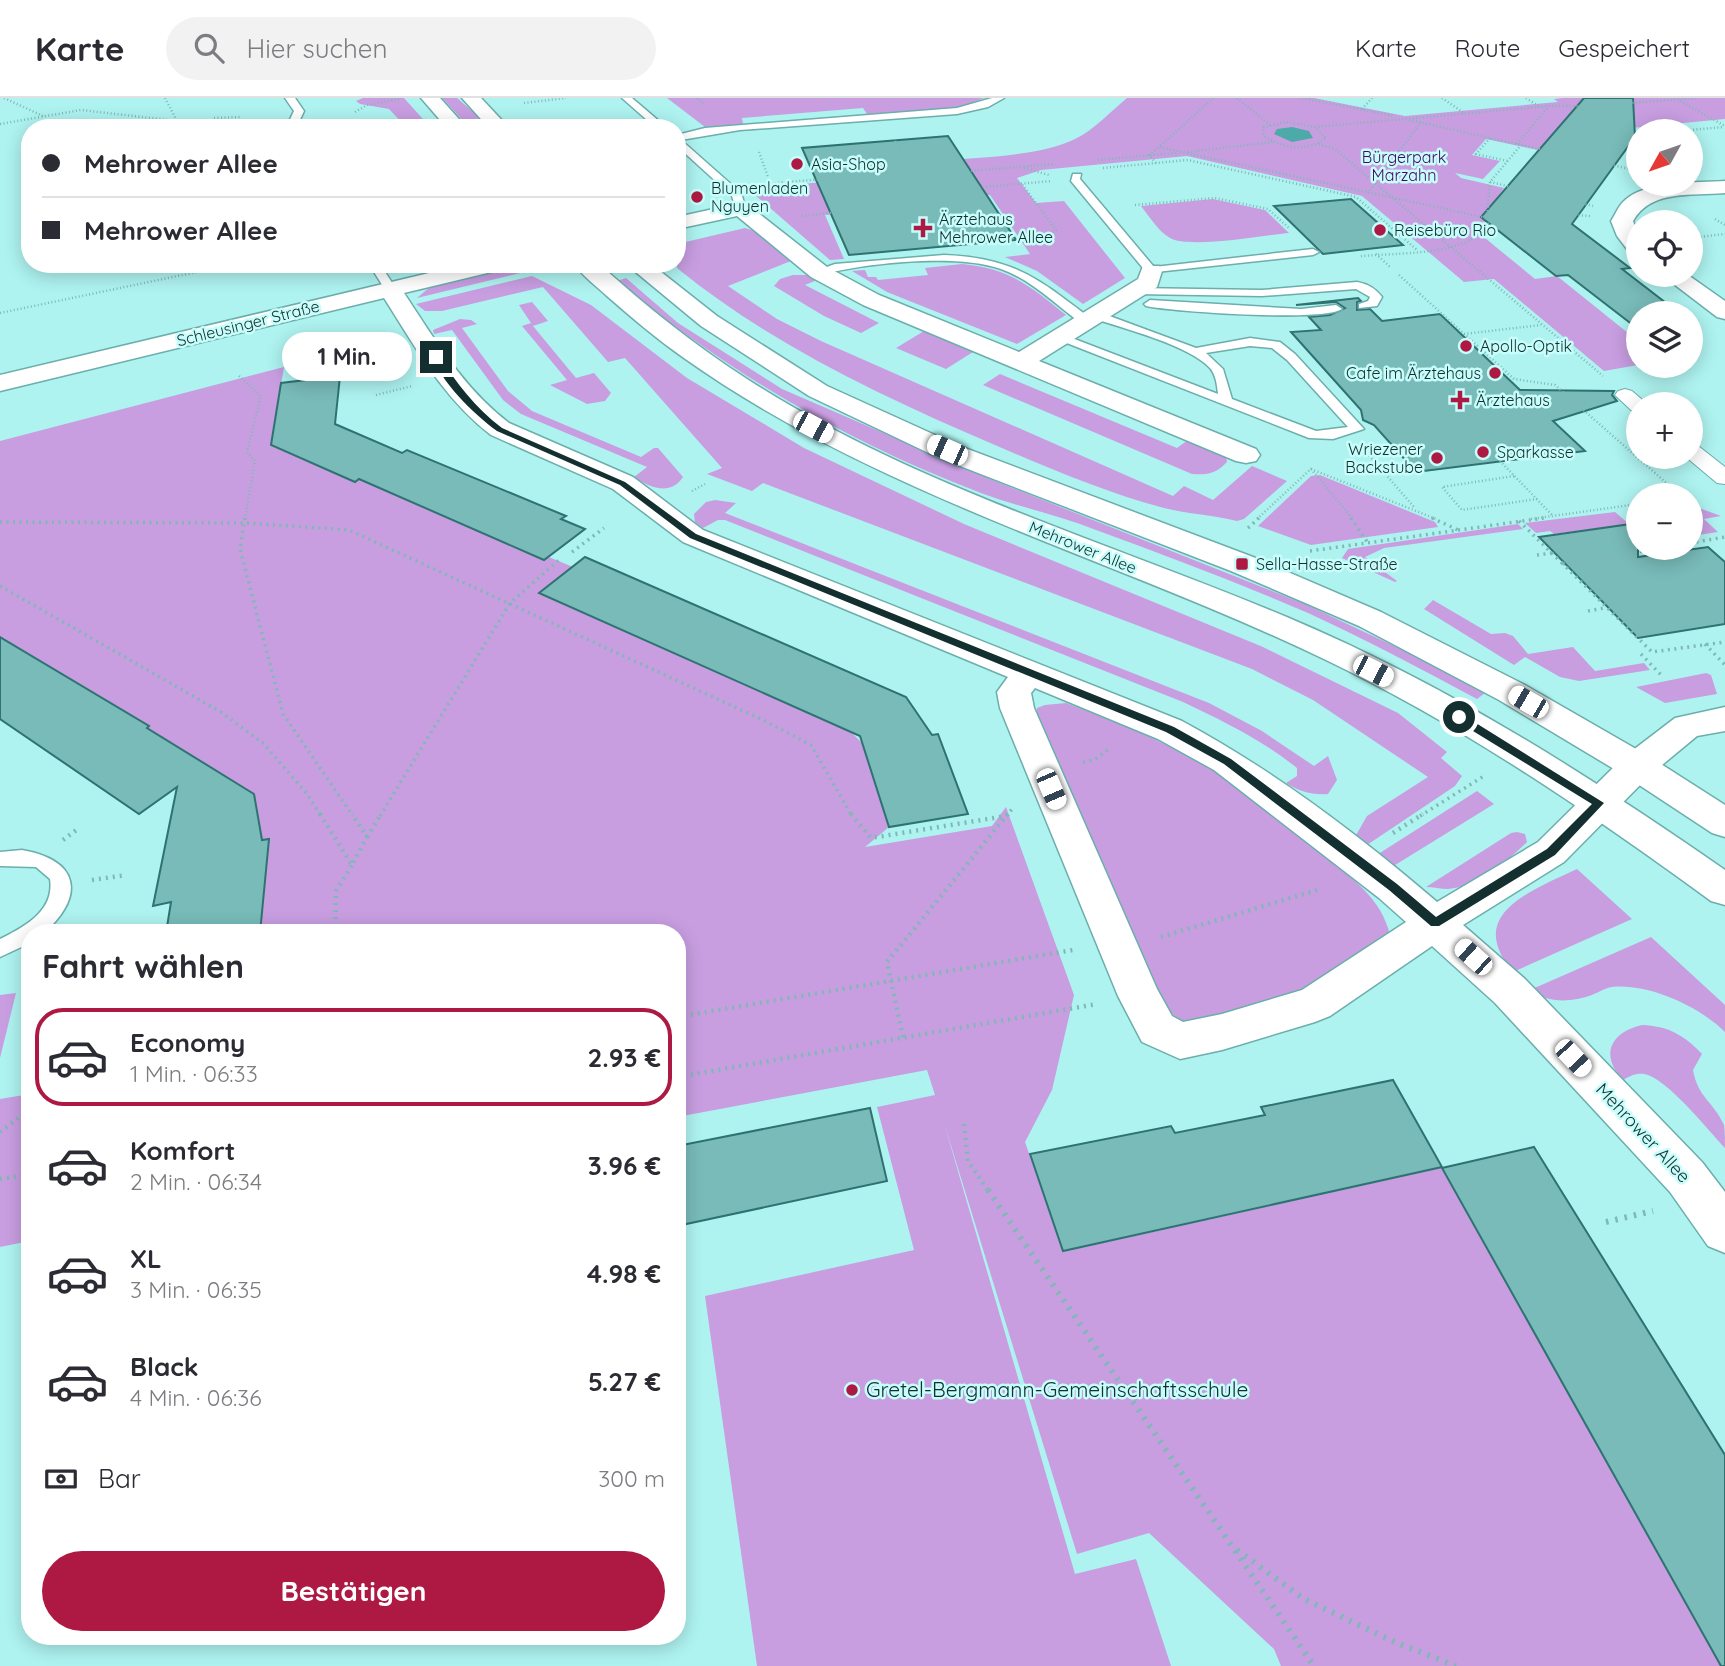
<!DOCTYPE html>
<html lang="de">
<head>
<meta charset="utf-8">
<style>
  body { margin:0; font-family:Quicksand,sans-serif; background:#f2f2f3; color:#2b2b33; height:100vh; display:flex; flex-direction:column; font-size:26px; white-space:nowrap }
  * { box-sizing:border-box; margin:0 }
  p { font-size:23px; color:#7c7c81 }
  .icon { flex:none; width:38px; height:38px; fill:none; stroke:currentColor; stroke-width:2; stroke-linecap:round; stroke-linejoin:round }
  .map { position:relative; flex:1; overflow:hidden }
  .panel { position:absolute; left:21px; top:826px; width:665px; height:721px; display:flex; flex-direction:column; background:#fff; border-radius:28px; box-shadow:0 4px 18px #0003 }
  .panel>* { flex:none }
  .top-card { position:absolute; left:21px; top:21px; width:665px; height:154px; border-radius:28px; box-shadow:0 4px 18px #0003; display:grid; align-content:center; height:154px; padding:0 21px; background:#fff }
  .needle { width:46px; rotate:230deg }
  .controls { position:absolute; left:1626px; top:21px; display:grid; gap:14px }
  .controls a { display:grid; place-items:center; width:77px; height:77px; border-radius:50%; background:#fff; box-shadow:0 4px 18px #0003; font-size:35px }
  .end { position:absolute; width:32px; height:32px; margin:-16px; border:9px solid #132f2f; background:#fff; box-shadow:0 0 0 4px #fff }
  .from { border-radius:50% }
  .bubble { position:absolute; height:49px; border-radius:24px; background:#fff; box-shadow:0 4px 18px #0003; font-size:23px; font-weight:700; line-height:49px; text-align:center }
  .car { position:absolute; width:21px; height:42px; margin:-21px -10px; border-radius:9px; box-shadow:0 0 5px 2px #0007; background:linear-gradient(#fff 24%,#345 0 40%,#fff 0 76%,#345 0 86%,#fff 0) }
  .top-card b { display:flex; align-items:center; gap:24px; height:66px; font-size:26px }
  .top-card b+b { border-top:2px solid #e1e1e2 }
  .top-card i { width:18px; height:18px; background:#2b2b33 }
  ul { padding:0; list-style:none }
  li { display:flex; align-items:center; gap:21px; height:98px; margin:0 14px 10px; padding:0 7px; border:4px solid transparent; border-radius:28px }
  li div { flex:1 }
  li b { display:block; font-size:26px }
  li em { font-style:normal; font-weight:700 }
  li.selected { border-color:#ad1942 }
  li>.icon { width:63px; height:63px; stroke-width:1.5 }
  h2 { padding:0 21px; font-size:32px; line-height:84px }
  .pay { display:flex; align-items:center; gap:18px; height:77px; padding:0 21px; font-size:26px }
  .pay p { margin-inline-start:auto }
  .button { display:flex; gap:14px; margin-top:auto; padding:14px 21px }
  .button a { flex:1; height:80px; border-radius:42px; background:#ad1942; color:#fff; font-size:28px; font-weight:700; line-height:80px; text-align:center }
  header { display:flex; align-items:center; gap:42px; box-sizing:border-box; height:98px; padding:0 35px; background:#fff; border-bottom:2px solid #e1e1e2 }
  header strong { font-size:33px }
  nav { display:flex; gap:38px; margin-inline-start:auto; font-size:24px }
  .search { width:490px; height:63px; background:#f2f2f3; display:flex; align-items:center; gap:18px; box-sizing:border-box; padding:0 24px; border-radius:38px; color:#7c7c81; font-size:26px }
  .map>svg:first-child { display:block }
</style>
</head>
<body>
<header>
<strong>Karte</strong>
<div class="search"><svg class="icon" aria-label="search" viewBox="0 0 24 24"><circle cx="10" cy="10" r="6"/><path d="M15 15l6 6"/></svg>Hier suchen</div>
<nav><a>Karte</a><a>Route</a><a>Gespeichert</a></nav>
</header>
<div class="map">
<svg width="1725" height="1568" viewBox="0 0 1725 1568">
  <rect width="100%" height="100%" fill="#aef3f0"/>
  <!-- green -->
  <path fill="#c89ee1" d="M363 0H404L431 30H407L389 11 360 6 356 3Z
    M442 0H457L492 30H470Z
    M667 0H984L959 10 867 16 863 10 742 20 743 26 705 29Z
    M1127 0H1314L1405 18 1558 4 1554 1 1563 0H1725V21L1610 32 1547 54 1486 41 1472 57 1500 63 1483 81 1455 75 1461 80 1504 90 1490 109 1495 123 1474 125V131L1535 181 1557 178 1638 243V267L1604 273 1494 181 1464 184 1362 98 1187 58 1041 72 1017 80 1036 105 1064 103 1125 180 1083 206 1037 173 1005 159 1030 156 990 97 912 103 916 109 825 117 844 161 830 162 748 91 919 75 913 64C960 60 1034 61 1075 41 1094 32 1111 13 1127 0Z
    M1213 101 1265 112 1289 135C1265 137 1189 151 1170 140 1159 134 1149 118 1141 108Z
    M745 130 758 134 791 163 728 188 777 221 821 243 1173 398 1184 388 1213 402 1252 368 1287 383 1244 421 1237 423C1213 417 1188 416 1164 410 1107 395 1050 371 995 347 885 300 770 246 677 170V146Z
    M962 166C1009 170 1030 188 1066 217L1017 246 887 194 852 173 865 172 868 179H876L878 182 928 177 925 170Z
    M515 168 524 174 417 200 430 189 441 185Z
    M793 177H810L817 182 805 187 879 225 861 235 824 218 774 188 780 181Z
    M532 178 591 207 687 280 804 350 964 426 1263 549 1398 615 1447 654 1441 660 1462 678 1455 688 1361 751 1355 739 1367 718 1428 679 1313 602 1252 571 763 385 752 393 707 376 722 370 625 260 608 264 543 189 442 213H425L416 206Z
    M626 180 678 225 782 291 990 381 1307 507 1424 562 1485 595 1477 601C1421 571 1365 541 1308 515 1239 485 1167 458 1096 432 1059 417 1018 409 981 395 849 345 725 273 617 183Z
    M532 204 548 223 533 228 576 280 594 275 611 295 605 303 587 306 550 287 567 282 522 228 531 225 519 207Z
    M460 221 471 222 477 226 462 230 508 293 532 313 641 359 654 350H658L683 379C671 398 650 390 634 379L647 369 521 316 503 302 452 232 434 236 433 232Z
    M924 233 973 254 946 271 896 250Z
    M284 269 274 328 355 384 359 381 573 469 540 495 851 634 862 645 889 729 865 749 992 728 1006 709 1074 897 1052 992 1025 1044 1063 1153 1162 1132 1202 1111 1207 1122 1304 1100 1345 1080 1351 1090 1442 1069 1721 1568H1281L1274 1551 1149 1435 1077 1456 944 1025 1075 1476 1136 1461 1171 1568H757L705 1198 914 1152 877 1009 935 997 927 972 677 1019V835H260L269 741 262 742 257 716 240 696 245 691 171 644 167 647 144 632 149 628 80 586 73 591 0 539V343Z
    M1000 276 1177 350 1188 342 1226 357 1227 364C1216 376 1207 377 1192 376L983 287Z
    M1320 377 1435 424 1438 429 1311 447 1258 428 1311 378Z
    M715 402 736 405 725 415 1209 605 1262 633 1314 668 1328 658 1337 682 1328 696C1312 697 1300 694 1286 685L1297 678V670C1262 642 1223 623 1183 604L725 422H718L703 430 695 424 694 416 706 404Z
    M1691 407 1721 418 1704 421 1718 434 1691 438Z
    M1615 414 1629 426 1554 436 1550 433 1536 435 1525 425Z
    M1518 426 1523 431 1384 450 1365 459 1397 483 1395 484 1342 460 1348 451Z
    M1433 502 1491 536 1505 535 1513 538 1528 556 1573 549 1595 573 1644 565 1650 572 1579 583 1560 579 1525 559 1514 567 1424 511Z
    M1706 575 1711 577 1717 596 1665 605 1636 589Z
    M1066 605C1114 623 1164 643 1208 669 1249 694 1287 726 1323 757 1352 781 1381 799 1390 837L1309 896 1183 926 1165 909 1035 619 1037 610 1045 607Z
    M1477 693 1494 706 1387 772 1372 760Z
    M1517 734 1525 736 1527 744C1508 763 1476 789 1448 791 1441 791 1433 789 1426 789L1511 735Z
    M1577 771 1632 821 1513 874C1464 816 1531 793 1577 771Z
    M1651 839 1725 907V934C1700 909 1649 885 1612 889 1605 890 1599 894 1592 897 1572 904 1548 906 1530 892Z
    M16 895 0 960V897Z
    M1642 927C1668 928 1684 937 1702 956L1693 972C1698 1000 1714 1004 1724 1027 1725 1033 1725 1043 1725 1050 1708 1032 1667 980 1644 976 1636 975 1630 978 1623 982 1599 957 1611 934 1642 927Z
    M30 996V1143L0 1149V1001Z"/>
  <!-- water -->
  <path fill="#4caba8" d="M1292 29 1309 33 1313 40 1292 44 1274 36 1277 31Z"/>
  <!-- building -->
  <path fill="#78bbb9" stroke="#2e7371" stroke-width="2" d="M1584 0H1633L1635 39 1572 126 1630 170 1622 171 1679 215H1638V231L1568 177 1556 178 1481 119Z
    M948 38 1016 142 849 157 802 50Z
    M1351 101 1403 147 1323 156 1274 108Z
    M1358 200 1361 203 1357 204V212L1370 211 1382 223 1440 216 1520 292 1614 293 1612 297 1617 303 1553 323 1585 353 1416 374 1374 327 1363 322 1361 312 1291 234 1321 232 1309 219 1330 217 1345 210 1336 204 1296 207Z
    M340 278 335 326 402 355 407 352 566 418 561 421 585 431 544 462 359 381 355 384 271 347 281 285Z
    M1638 425V459L1708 449 1725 464V526L1638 540 1539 439Z
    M585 459 906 599 932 637 938 636 968 716 889 729 860 638 539 495Z
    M0 539 149 628 147 630 254 696 262 742 269 741 260 835H166L171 804 153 808 177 689 139 716 0 621Z
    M1393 982 1442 1069 1063 1153 1030 1056 1171 1028 1175 1035 1265 1017 1261 1009Z
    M870 1010 887 1083 677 1128V1048Z
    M1534 1049 1725 1357V1568H1721L1442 1070Z"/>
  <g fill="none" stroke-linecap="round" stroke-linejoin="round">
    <!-- service casing -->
    <g stroke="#6baeac" stroke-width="3">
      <path id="service" d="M285 0H295L304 13 296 30H286L294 13Z
        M622 0H632L667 30H656Z
        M992 0H1004L988 9 957 16 740 32 681 42 741 95 746 111 741 114 736 111 732 98 677 48V37L705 30 957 10Z
        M1073 76H1081L1080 81 1154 169 1313 151 1319 154 1313 157 1147 175 1071 83Z
        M944 157C996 159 1026 171 1066 202 1075 209 1085 215 1092 223L1082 226C1056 207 1032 182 1001 171 956 155 866 165 819 177L813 174 835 166Z
        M369 166H380L396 191 394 193H386Z
        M1357 184C1368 186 1375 190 1382 199L1377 208 1359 210V206L1368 203 1370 199 1356 191 1262 198 1135 196 1129 193 1135 190 1262 192Z
        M1150 202 1301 211 1336 207 1342 211C1324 224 1174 214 1146 208L1144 206Z
        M1096 213 1196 250 1250 240 1280 244 1295 256 1364 331 1333 341 1309 340 1054 240 1064 237 1218 296C1217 287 1216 277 1210 270 1189 247 1122 230 1092 220L1090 217ZM1250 248 1272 250 1287 262 1348 329 1316 333 1232 301 1223 271 1206 255Z
        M22 752C79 762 86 797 44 835H30V845L0 859V841C24 829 55 813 50 781L36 769 0 768V754Z"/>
    </g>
    <!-- pedestrian casing -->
    <g stroke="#6baeac" stroke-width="2">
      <path id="pedestrian" d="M1625 291 1632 293 1647 306H1638V314L1631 312 1615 297 1618 293Z
        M1690 345 1697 347 1725 369V386L1717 385 1686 359H1690Z"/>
    </g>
    <!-- minor casing -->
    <g stroke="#6baeac" stroke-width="3">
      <path id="minor" d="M1725 83V95C1693 98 1651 91 1633 123L1638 136V157L1630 155 1617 138 1611 123C1615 117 1618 109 1623 104 1644 82 1697 85 1725 83Z
        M741 105 748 107 827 169 879 197 1019 254 1138 181 1143 168H1159L1162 173 1157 189 1039 263 1256 351 1260 357 1256 363 1246 365 1236 363 863 207 811 179 737 118 677 131V119Z
        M467 166H507L504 171 404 195C436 243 463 290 509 325L633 379 703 432 1182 623C1273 672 1359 737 1437 804L1538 744 1624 659 1675 620 1725 609V633L1697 638 1650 677 1564 764 1463 827 1525 881 1702 1064 1725 1094V1155L1708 1148 1670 1094 1495 905 1432 848 1330 918 1315 924 1222 952 1180 961 1142 944 1118 898 1000 610 997 594 1008 579 683 444 613 391 491 337C443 300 416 250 384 200L0 293V277ZM1035 590 1158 641 1214 672 1379 800 1406 824 1302 892 1222 916 1183 924 1172 918 1157 891 1034 610 1031 595Z
        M1662 177H1688L1725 203V221L1717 219Z"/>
    </g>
    <!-- secondary casing -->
    <g stroke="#6baeac" stroke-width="3">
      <path id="secondary" d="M421 0H440L467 30H447Z
        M462 0H481L509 30H489Z
        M574 166H599C646 208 694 247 747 281 912 388 1109 444 1289 520 1445 586 1587 676 1725 772V807L1711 803C1589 714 1463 628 1326 562 1112 459 880 399 684 260 657 241 632 220 607 198 596 188 583 178 574 166Z
        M626 166H651L717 218 827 288 957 347 1253 459 1381 514 1523 586 1650 659 1725 707V739L1712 735 1624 677 1499 602 1359 528 1231 473 937 359 809 298 701 228Z"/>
    </g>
    <!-- path-far3 -->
    <path stroke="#7fb8b6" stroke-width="2.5" stroke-dasharray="1 2.5" stroke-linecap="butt" d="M4 0 43 18
      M165 0 177 23 171 30
      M697 0 705 6
      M1213 0 1159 49 1487 120 1486 126 1570 117 1591 118
      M1237 0 1270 27
      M1302 0 1394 18
      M1442 0 1464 15
      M1526 0 1540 9
      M1680 3 1725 28
      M524 5 566 0
      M1362 11 1372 0
      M355 14 367 7 399 1
      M214 20 242 19
      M1409 22 1630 71
      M1287 24 1315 29 1326 40C1308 55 1281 50 1263 37L1264 29Z
      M0 26 81 12 177 23 201 22
      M1315 29 1549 8H1590L1696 0
      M1679 33 1724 29
      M1490 40 1476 56 1508 63
      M1618 40 1638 52
      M895 43 915 75
      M1319 46 1335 51 1603 278
      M1517 46 1549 8
      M1549 51 1638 37
      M759 54 768 79
      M1188 54 1274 44
      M1098 62 1176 55
      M1156 65 1149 57 1159 49
      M1024 70 1049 77
      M1103 70 1188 62 1356 99 1417 152
      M898 79 1054 66
      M1490 84 1593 108
      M765 89 777 85 914 73
      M1368 95 1421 24
      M878 98 1052 83
      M1135 107 1215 100 1268 111 1289 130
      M802 118 857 112 901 84 898 79
      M1487 120 1490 84 1521 47
      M1715 121 1725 127
      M1690 140 1725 136
      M1016 145 1045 139 1056 132 1022 86
      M1376 156 1390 169
      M1361 158C1392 155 1474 158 1486 126
      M1399 177 1514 281 1555 287 1680 397
      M0 215 235 166
      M1464 236 1541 227
      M239 278 261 298 247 354 255 363 245 421
      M376 297 412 288
      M1569 303 1593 300
      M1367 355 1414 409
      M1500 363 1553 418
      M1311 371 1436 421
      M1311 371 1353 421
      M1514 378 1442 389 1462 412 1537 401
      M692 393 705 386
      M1257 421 1313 369
      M1531 421 1638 406"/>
    <!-- path-far2 -->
    <path stroke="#7fb8b6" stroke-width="3.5" stroke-dasharray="2 4.5" stroke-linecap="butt" d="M245 420 240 451 283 616 353 718
      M1351 420 1368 445
      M1432 420 1458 432
      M1519 423 1563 466
      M0 424 246 425 349 432 761 621 811 647 852 718
      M1248 430 1259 420
      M1690 445 1725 439
      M1661 450 1563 466 1652 554 1725 544
      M1310 453 1544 420
      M572 454 604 430
      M1537 457 1552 455
      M0 488 221 614 264 646 307 696 321 718
      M1588 513 1604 510
      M1705 546 1725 567
      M1641 556 1662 578
      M1083 664 1094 662 1109 651
      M380 718 510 505 559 462
      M1006 718 1013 710
      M1420 718 1484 678"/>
    <!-- path-far1 -->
    <path stroke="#7fb8b6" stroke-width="4.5" stroke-dasharray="2 5" stroke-linecap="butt" d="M320 716 352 767 367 739 352 716
      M851 716 871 740 1006 718
      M1393 735 1423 716
      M367 739 381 716
      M63 742 79 730
      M92 782 126 777
      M335 835 336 793 352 767
      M1161 839 1317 792
      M677 919 1073 852
      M903 939 887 864 1008 716
      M677 979 1097 906
      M964 1026 968 1063 989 1094
      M0 1034 30 1011
      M0 1081 30 1076"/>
    <!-- path -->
    <path stroke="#7fb8b6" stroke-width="6" stroke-dasharray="2.5 7" stroke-linecap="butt" d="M988 1092 1314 1568
      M1606 1124 1653 1113
      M1237 1452 1304 1501 1397 1545 1456 1568"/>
    <!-- service -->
    <use href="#service" fill="#fff" fill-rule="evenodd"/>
    <!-- pedestrian -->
    <use href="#pedestrian" fill="#fff" fill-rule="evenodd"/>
    <!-- minor -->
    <use href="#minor" fill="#fff" fill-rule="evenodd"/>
    <!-- secondary -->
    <use href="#secondary" fill="#fff" fill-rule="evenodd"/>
  </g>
  <!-- route -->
  <path fill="#132f2f" d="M433 257H438C457 285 475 310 502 330L625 384 696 436 1174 629 1231 661 1397 786 1436 819 1547 751 1592 706 1455 622V617H1463L1604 705 1555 757 1439 828H1431L1389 792 1224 666 1166 634 690 440 620 387 497 333C476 318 438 282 433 257Z"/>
  <!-- markers -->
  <g fill="#ad1942" stroke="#c7fefb" stroke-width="2.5">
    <circle cx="797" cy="66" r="7"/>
    <circle cx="697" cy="99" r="7"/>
    <path d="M919.5 119.5h7v7h7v7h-7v7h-7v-7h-7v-7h7z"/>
    <circle cx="1380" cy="132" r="7"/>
    <circle cx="1466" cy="248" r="7"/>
    <circle cx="1495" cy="275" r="7"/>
    <path d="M1456.5 291.5h7v7h7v7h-7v7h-7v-7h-7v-7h7z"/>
    <circle cx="1483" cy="354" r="7"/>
    <circle cx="1437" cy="360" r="7"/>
    <rect x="1235" y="459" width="14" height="14" rx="3.5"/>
    <circle cx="852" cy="1292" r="7"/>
  </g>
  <g text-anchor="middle" stroke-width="5" stroke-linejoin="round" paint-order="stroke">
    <!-- far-park labels -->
    <g font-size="16" fill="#460760" stroke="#c7fefb">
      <text x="1404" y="65">Bürgerpark<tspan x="1404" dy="18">Marzahn</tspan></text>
    </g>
    <!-- far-poi labels -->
    <g font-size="16" fill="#132f2f" stroke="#c7fefb" text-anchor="start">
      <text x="811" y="72">Asia-Shop</text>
      <text x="711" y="96">Blumenladen<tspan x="711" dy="18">Nguyen</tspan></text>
      <text x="939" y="127">Ärztehaus<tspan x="939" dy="18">Mehrower Allee</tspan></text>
      <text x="1394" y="138">Reisebüro Rio</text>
      <text x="1480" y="254">Apollo-Optik</text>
      <text x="1481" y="281" text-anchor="end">Cafe im Ärztehaus</text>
      <text x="1476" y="308">Ärztehaus</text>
      <text x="1423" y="357" text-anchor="end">Wriezener<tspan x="1423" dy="18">Backstube</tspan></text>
      <text x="1497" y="360">Sparkasse</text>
      <text x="1256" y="472">Sella-Hasse-Straße</text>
    </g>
    <!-- far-street labels -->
    <g font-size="16" fill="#132f2f" stroke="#c7fefb">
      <text transform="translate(248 225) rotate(-14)" y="6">Schleusinger Straße</text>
      <text transform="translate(1083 449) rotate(22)" y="6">Mehrower Allee</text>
    </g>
    <!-- street labels -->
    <g font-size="18" fill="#132f2f" stroke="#c7fefb">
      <text transform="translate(1643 1035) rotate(47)" y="6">Mehrower Allee</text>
    </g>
    <!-- near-poi labels -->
    <g font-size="21" fill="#132f2f" stroke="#c7fefb" text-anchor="start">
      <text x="866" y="1299">Gretel-Bergmann-Gemeinschaftsschule</text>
    </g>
  </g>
</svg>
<div class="controls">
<a><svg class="needle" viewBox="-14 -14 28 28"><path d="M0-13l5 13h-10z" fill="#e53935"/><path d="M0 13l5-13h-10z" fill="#7c7c81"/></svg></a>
<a><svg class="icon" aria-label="locate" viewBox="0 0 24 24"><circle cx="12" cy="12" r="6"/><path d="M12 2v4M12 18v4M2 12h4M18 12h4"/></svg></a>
<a><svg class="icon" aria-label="layers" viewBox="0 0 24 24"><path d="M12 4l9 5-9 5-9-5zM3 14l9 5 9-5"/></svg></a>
<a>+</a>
<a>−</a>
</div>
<i class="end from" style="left:1459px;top:619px"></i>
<i class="end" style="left:436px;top:259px"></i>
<div class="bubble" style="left:282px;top:234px;width:130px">1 Min.</div>
<i class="car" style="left:813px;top:329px;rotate:118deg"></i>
<i class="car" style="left:947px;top:352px;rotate:294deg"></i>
<i class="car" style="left:1373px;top:573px;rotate:117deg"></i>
<i class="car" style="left:1528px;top:604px;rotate:300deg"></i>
<i class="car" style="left:1051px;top:691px;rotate:157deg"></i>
<i class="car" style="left:1473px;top:859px;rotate:312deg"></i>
<i class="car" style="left:1573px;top:960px;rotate:137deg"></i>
<div class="top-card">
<b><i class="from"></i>Mehrower Allee</b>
<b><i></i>Mehrower Allee</b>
</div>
<section class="panel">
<h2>Fahrt wählen</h2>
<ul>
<li class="selected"><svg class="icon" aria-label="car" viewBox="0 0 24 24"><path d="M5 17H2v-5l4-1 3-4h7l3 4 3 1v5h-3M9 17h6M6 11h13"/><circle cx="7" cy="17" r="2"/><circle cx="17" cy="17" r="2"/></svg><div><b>Economy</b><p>1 Min. · 06:33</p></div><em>2.93 €</em></li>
<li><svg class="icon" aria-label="car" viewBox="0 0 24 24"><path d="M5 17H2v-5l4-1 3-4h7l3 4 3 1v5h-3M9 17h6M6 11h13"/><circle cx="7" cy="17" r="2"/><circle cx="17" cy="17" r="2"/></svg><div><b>Komfort</b><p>2 Min. · 06:34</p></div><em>3.96 €</em></li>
<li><svg class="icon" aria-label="car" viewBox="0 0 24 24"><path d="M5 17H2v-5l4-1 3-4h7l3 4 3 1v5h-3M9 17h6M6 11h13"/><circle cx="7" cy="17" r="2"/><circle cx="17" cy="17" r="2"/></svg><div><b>XL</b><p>3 Min. · 06:35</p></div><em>4.98 €</em></li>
<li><svg class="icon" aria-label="car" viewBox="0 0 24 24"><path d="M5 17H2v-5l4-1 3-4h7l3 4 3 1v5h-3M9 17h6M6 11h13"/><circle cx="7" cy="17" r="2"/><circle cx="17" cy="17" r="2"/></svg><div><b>Black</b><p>4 Min. · 06:36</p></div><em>5.27 €</em></li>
</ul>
<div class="pay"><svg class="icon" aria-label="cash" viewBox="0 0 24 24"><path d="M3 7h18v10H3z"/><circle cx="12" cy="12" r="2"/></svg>Bar<p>300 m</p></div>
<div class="button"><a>Bestätigen</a></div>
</section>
</div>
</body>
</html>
